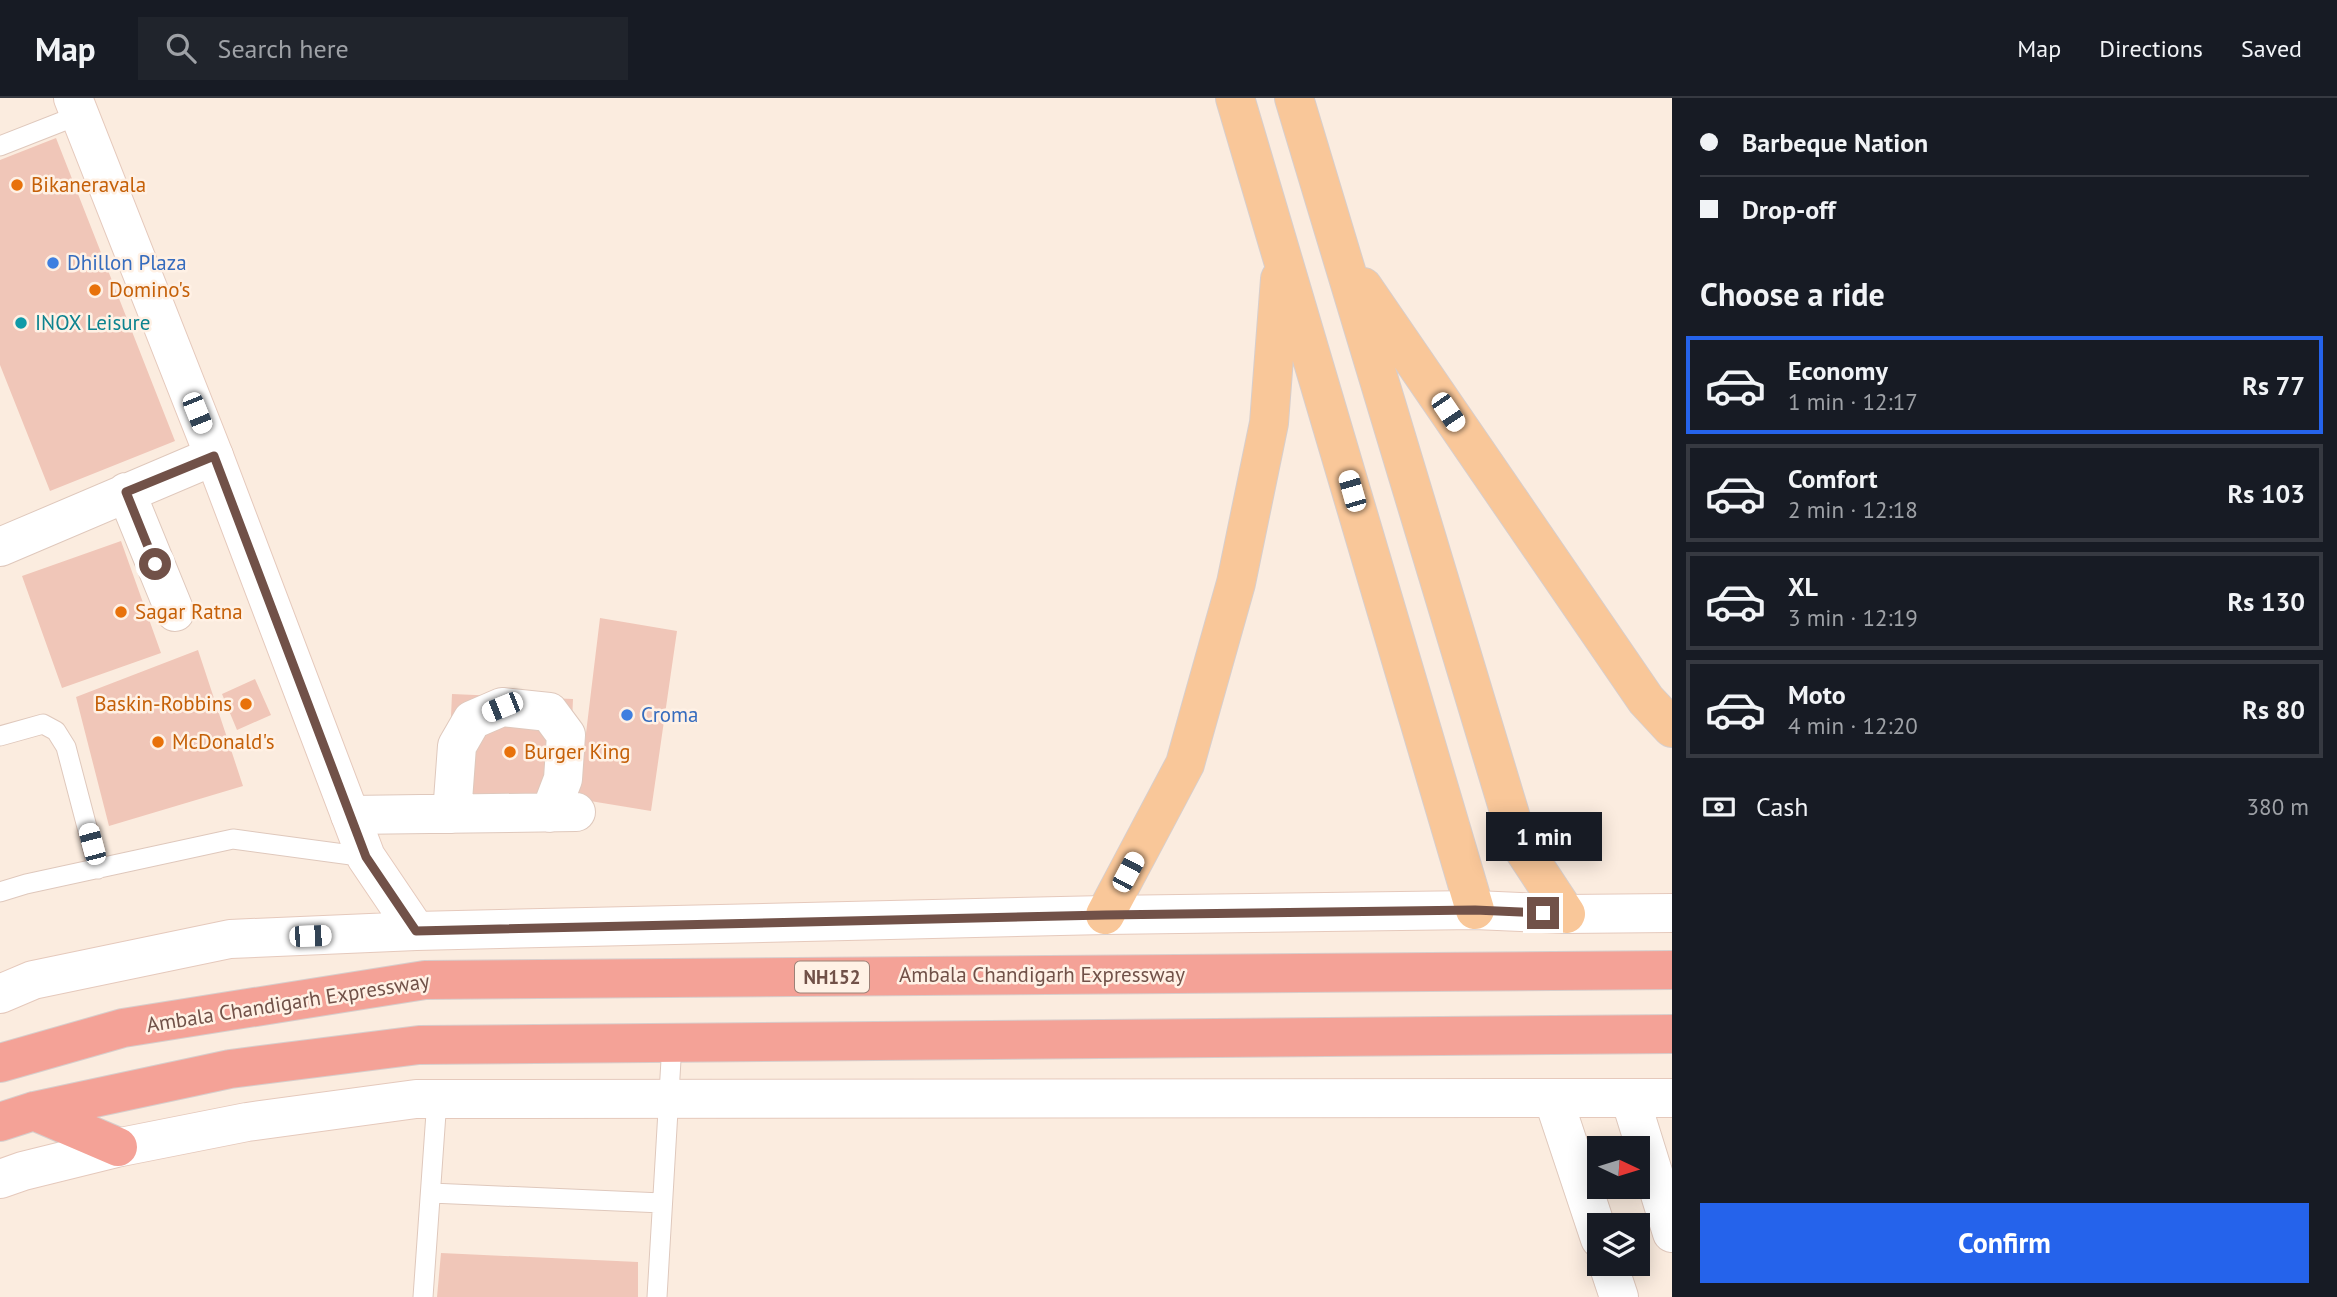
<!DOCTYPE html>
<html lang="en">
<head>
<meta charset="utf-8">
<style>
  body { margin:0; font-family:"PT Sans",sans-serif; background:#20242c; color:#f1f3f6; height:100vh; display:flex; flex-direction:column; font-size:26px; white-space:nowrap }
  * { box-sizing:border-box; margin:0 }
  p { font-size:23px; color:#9ea1a6 }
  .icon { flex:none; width:38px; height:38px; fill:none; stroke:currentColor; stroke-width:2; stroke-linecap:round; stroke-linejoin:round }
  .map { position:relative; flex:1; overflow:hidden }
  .drawer { display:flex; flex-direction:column; background:#171b24; width:665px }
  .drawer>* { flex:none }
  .guide { display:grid; align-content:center; height:154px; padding:0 28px; background:#171b24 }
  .needle { width:46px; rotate:94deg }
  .controls { position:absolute; left:1587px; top:1038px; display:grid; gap:14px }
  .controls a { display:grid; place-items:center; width:63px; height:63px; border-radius:0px; background:#171b24; box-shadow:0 4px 18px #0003; font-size:35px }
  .end { position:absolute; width:32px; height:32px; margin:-16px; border:9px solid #715148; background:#fff; box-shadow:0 0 0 4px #fff }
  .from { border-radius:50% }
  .bubble { position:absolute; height:49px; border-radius:0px; background:#171b24; box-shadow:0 4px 18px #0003; font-size:23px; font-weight:600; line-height:49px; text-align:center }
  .car { position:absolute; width:21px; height:42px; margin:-21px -10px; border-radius:9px; box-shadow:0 0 5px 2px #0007; background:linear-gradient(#fff 24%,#345 0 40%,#fff 0 76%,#345 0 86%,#fff 0) }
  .guide b { display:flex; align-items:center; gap:24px; height:66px; font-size:26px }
  .guide b+b { border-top:2px solid #363941 }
  .guide i { width:18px; height:18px; background:#f1f3f6 }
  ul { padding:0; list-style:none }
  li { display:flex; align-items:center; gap:21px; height:98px; margin:0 14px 10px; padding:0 14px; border:4px solid #363941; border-radius:0px }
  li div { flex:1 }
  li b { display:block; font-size:26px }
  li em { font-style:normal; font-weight:600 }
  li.on { border-color:#2563eb }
  li>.icon { width:63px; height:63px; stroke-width:1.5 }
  h2 { padding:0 28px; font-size:32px; line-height:84px }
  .pay { display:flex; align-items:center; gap:18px; height:77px; padding:0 28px; font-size:26px }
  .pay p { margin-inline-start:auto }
  .button { display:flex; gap:14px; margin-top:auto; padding:14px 28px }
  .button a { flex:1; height:80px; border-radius:0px; background:#2563eb; color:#fff; font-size:28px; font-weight:600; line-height:80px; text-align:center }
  header { display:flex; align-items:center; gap:42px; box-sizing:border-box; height:98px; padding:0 35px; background:#171b24; border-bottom:2px solid #363941 }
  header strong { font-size:33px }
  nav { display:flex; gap:38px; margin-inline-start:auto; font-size:24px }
  .search { width:490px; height:63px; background:#20242c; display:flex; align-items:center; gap:18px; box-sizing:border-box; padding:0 24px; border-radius:0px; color:#9ea1a6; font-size:26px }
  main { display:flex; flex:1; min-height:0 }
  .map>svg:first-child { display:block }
</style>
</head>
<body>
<header>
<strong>Map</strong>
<div class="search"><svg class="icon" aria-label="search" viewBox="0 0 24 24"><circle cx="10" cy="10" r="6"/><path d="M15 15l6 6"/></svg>Search here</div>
<nav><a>Map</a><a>Directions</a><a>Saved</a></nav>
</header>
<main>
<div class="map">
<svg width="1672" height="1199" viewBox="0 0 1672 1199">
  <rect width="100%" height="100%" fill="#fbecdf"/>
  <!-- building -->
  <path fill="#f0c6b8" d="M56 40 175 343 50 393 0 267V62Z
    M121 443 161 555 62 590 22 478Z
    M600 520 677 533 651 713 578 701Z
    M198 552 243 688 109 728 76 599Z
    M255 581 271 617 237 632 222 596Z
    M452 596 573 601 568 712 447 707Z
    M441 1155 638 1164V1199H437Z"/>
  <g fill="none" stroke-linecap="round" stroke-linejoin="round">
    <!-- lane casing -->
    <g stroke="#dfc8bc" stroke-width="21">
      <path id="lane" d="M0 48 79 17
        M0 638 43 626 56 633 66 649 98 771
        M0 794 26 786 233 741 366 759
        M431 1095 662 1105
        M423 1199 437 1001
        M657 1199 672 945"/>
    </g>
    <!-- street casing -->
    <g stroke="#dfc8bc" stroke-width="40">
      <path id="street" d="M126 394 175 514
        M0 449 214 358
        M452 716 457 648 472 622 502 609 549 614 566 637 563 681 550 715
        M350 717 576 714
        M1553 1000 1600 1141
        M1630 1000 1672 1135
        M1608 1166 1619 1199"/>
    </g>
    <!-- secondary casing -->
    <g stroke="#e5c9bc" stroke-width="40">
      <path id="secondary" d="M73 0 214 358 366 759 416 833
        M0 896 33 882 230 841 416 833 1105 817 1475 812 1566 816 1672 815
        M0 1081 23 1073 116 1050 247 1024 416 1001 1672 1000"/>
    </g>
    <!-- primary casing -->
    <g stroke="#d7cecc" stroke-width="40">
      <path id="primary" d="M1235 0 1475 812
        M1294 0 1518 743 1566 816
        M1363 189 1646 602 1672 630
        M1105 817 1185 666 1236 485 1269 325 1280 181"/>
    </g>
    <!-- highway casing -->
    <g stroke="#d7cecc" stroke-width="40">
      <path id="highway" d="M0 965 123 930 425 882 1672 872
        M34 1013 118 1049
        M0 1024 34 1013 230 971 419 947 1672 936"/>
    </g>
    <!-- lane -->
    <use href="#lane" stroke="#fff" stroke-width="19"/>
    <!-- street -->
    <use href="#street" stroke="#fff" stroke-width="38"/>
    <!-- secondary -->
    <use href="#secondary" stroke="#fff" stroke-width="38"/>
    <!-- primary -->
    <use href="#primary" stroke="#f9c799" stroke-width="38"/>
    <!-- highway -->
    <use href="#highway" stroke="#f4a297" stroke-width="38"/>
  </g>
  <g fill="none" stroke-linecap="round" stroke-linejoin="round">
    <!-- route -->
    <path stroke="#715148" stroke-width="9" d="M155 466 126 394 214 358 366 759 416 833 1105 817 1475 812 1543 815"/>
  </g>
  <!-- markers -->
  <g fill="#e8710a" stroke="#fff1e5" stroke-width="2.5">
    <circle cx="17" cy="87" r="7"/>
    <circle cx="95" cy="192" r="7"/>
    <circle cx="121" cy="514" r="7"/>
    <circle cx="246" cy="606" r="7"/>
    <circle cx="158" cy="644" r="7"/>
    <circle cx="510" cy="654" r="7"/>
  </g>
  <g fill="#3f7fe0" stroke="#fff1e5" stroke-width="2.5">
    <circle cx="53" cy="165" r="7"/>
    <circle cx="627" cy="617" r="7"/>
  </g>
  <circle fill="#0f9aa8" stroke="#fff1e5" stroke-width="2.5" cx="21" cy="225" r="7"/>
  <g text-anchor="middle" stroke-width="5" stroke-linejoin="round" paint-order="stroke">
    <!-- shield labels -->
    <rect fill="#fff1e5" stroke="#9c8177" stroke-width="2" x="795" y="863.5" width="74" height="31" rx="5"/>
    <g font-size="19" font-weight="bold" fill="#715148">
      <text x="832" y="886">NH152</text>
    </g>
    <!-- food labels -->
    <g font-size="21" fill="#c56008" stroke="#fff1e5" text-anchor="start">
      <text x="31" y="94">Bikaneravala</text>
      <text x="109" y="199">Domino's</text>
      <text x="135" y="521">Sagar Ratna</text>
      <text x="232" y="613" text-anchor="end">Baskin-Robbins</text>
      <text x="172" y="651">McDonald's</text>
      <text x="524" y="661">Burger King</text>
    </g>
    <!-- shop labels -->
    <g font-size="21" fill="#366cbe" stroke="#fff1e5" text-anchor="start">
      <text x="67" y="172">Dhillon Plaza</text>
      <text x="641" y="624">Croma</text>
    </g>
    <!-- culture labels -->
    <g font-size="21" fill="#0d838f" stroke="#fff1e5" text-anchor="start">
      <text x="35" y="232">INOX Leisure</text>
    </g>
    <!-- street labels -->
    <g font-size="21" fill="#715148" stroke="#fff1e5">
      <text x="1042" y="884">Ambala Chandigarh Expressway</text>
      <text transform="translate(288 905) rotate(-9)" y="7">Ambala Chandigarh Expressway</text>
    </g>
  </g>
</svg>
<div class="controls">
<a><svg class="needle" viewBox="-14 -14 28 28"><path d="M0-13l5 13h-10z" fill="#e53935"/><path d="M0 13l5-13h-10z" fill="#9ea1a6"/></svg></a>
<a><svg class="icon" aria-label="layers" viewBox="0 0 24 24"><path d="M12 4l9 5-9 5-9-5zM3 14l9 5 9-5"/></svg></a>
</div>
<i class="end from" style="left:155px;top:466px"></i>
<i class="end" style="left:1543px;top:815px"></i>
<div class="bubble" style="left:1486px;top:714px;width:116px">1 min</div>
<i class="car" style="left:1448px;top:314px;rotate:146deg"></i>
<i class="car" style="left:197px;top:315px;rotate:158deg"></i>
<i class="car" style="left:1352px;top:393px;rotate:344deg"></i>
<i class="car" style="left:502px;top:609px;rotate:248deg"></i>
<i class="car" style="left:92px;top:746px;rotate:345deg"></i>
<i class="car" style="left:1128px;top:774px;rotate:28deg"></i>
<i class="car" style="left:310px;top:838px;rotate:88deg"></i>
</div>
<section class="drawer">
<div class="guide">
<b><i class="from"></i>Barbeque Nation</b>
<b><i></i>Drop-off</b>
</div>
<h2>Choose a ride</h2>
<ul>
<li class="on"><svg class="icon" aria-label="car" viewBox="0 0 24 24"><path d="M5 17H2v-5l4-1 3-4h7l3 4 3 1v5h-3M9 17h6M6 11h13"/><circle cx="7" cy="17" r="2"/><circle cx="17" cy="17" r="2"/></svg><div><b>Economy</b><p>1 min · 12:17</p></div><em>Rs 77</em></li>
<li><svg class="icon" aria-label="car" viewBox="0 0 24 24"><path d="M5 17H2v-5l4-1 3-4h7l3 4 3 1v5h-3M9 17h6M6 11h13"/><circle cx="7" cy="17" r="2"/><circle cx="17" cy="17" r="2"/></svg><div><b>Comfort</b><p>2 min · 12:18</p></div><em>Rs 103</em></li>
<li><svg class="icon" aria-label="car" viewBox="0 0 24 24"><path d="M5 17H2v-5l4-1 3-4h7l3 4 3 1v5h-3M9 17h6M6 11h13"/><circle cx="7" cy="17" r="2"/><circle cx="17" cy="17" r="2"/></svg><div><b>XL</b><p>3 min · 12:19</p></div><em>Rs 130</em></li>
<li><svg class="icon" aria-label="car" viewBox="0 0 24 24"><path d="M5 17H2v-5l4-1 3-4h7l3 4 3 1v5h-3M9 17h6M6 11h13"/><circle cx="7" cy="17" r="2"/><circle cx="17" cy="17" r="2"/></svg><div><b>Moto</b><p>4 min · 12:20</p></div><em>Rs 80</em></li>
</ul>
<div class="pay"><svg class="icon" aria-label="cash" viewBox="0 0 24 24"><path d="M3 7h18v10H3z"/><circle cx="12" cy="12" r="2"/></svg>Cash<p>380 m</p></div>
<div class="button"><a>Confirm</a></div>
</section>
</main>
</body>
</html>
